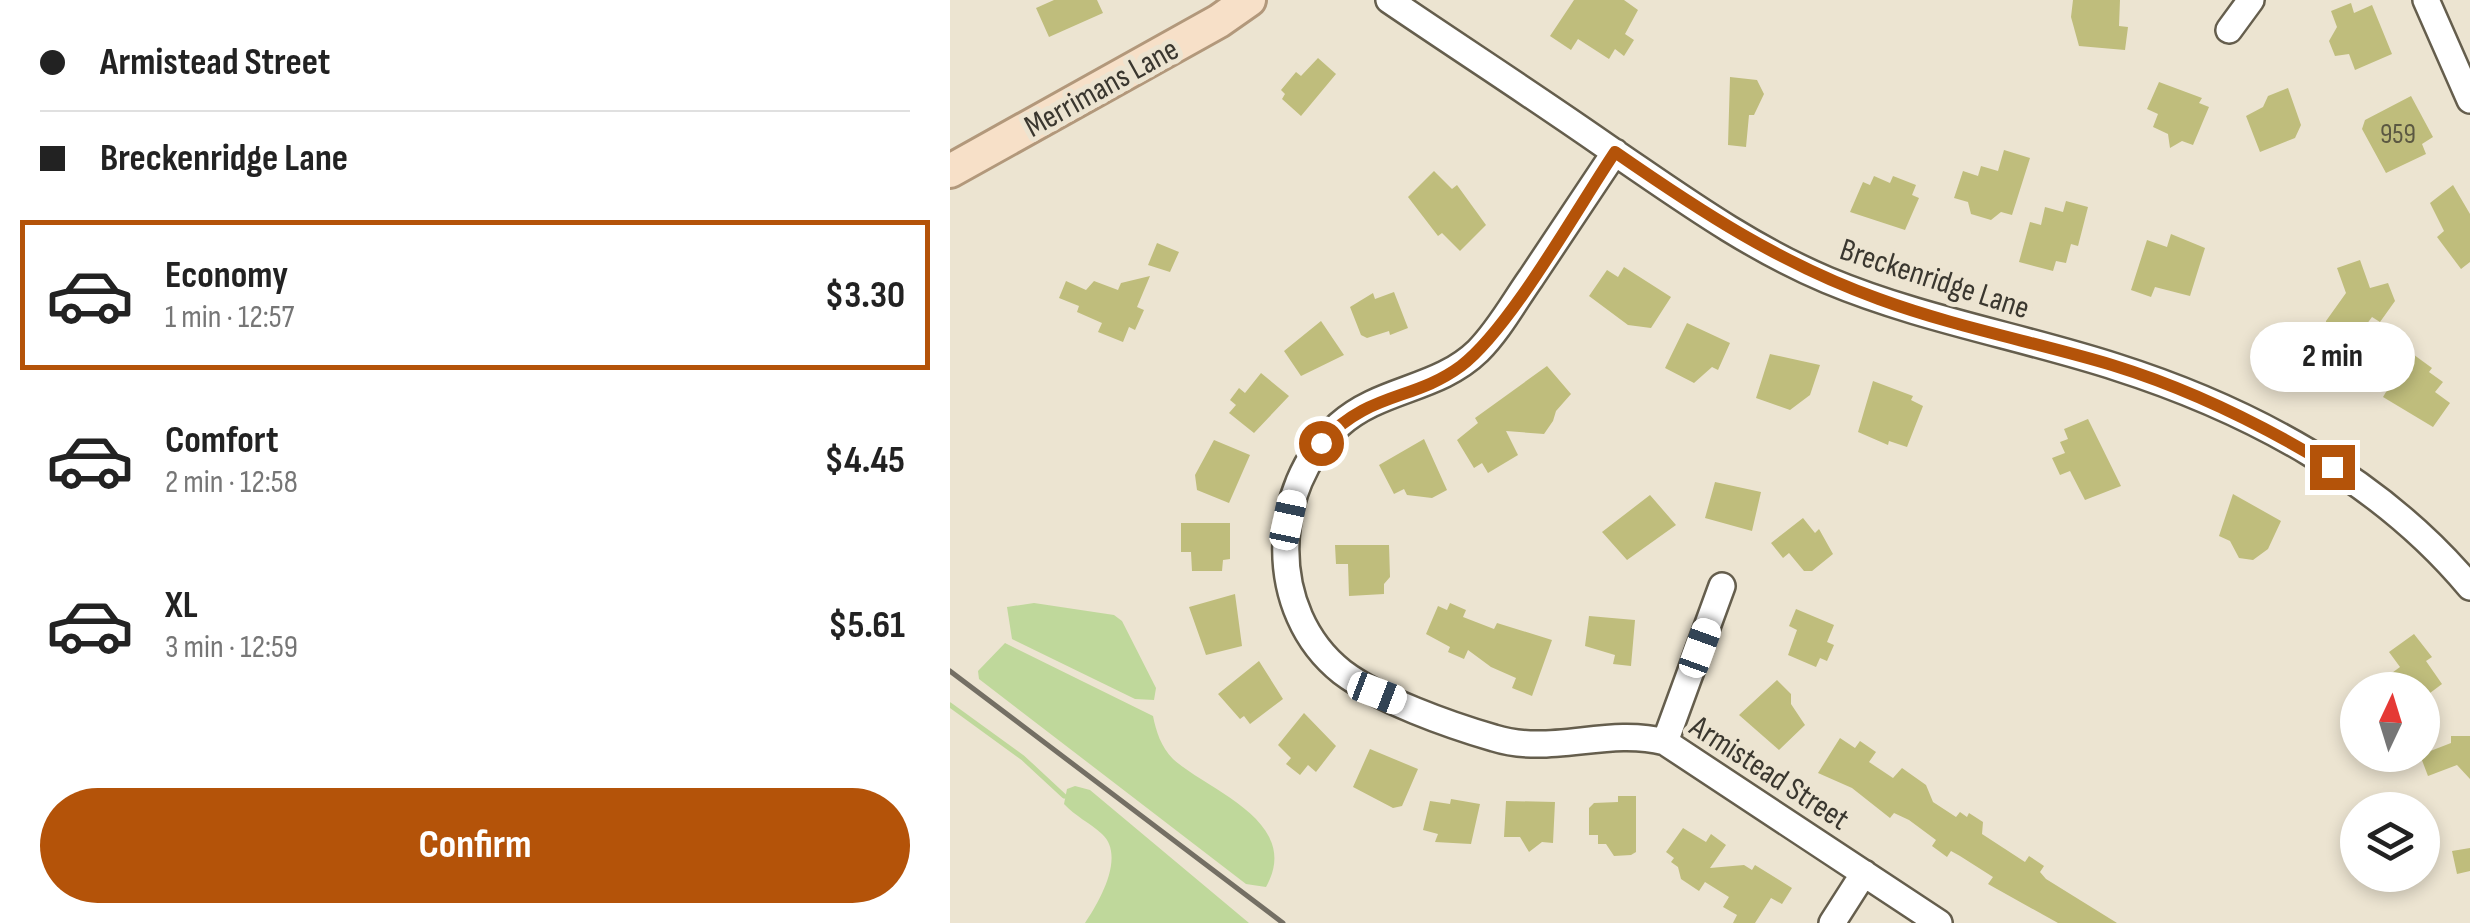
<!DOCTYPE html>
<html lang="en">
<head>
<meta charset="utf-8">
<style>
  body { margin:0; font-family:"Sofia Sans Condensed",sans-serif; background:#f6f6f6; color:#222; height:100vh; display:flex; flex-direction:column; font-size:38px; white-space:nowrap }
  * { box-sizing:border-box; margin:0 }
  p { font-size:32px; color:#767676 }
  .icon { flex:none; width:55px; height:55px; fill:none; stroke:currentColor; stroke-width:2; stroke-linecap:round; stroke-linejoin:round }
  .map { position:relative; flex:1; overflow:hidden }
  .drawer { display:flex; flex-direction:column; background:#fff; width:950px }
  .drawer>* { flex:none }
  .guide { display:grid; align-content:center; height:220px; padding:0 40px; background:#fff }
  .needle { width:65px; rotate:4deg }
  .buttons { position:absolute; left:1390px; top:672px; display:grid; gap:20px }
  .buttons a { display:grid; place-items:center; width:100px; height:100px; border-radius:50%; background:#fff; box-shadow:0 5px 15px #0003; font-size:50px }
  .end { position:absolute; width:45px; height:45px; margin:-22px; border:12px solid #b45309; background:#fff; box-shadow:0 0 0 5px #fff }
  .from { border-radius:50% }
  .bubble { position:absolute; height:70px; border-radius:35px; background:#fff; box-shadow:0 5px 15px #0003; font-size:32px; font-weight:700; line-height:70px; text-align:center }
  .car { position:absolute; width:30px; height:60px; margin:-30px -15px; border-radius:12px; box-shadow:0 0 8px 2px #0007; background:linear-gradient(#fff 24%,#345 0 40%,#fff 0 76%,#345 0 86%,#fff 0) }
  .guide b { display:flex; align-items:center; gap:35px; height:95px; font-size:38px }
  .guide b+b { border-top:2px solid #e0e0e0 }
  .guide i { width:25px; height:25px; background:#222 }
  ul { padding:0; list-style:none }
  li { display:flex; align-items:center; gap:30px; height:150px; margin:0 20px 15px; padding:0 20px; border:5px solid transparent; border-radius:0px }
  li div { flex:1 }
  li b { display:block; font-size:38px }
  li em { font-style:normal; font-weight:700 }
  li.current { border-color:#b45309 }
  li>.icon { width:90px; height:90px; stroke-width:1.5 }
  .action { display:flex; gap:20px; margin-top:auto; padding:20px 40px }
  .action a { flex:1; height:115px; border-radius:60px; background:#b45309; color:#fff; font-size:40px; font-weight:700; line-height:115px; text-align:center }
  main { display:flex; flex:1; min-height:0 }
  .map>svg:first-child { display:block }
</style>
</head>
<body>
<main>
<section class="drawer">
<div class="guide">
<b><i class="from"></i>Armistead Street</b>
<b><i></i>Breckenridge Lane</b>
</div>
<ul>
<li class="current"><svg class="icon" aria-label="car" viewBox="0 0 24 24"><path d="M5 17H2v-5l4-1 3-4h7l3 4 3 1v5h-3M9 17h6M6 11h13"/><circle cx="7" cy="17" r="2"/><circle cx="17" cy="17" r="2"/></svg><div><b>Economy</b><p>1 min · 12:57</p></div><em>$3.30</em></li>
<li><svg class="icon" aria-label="car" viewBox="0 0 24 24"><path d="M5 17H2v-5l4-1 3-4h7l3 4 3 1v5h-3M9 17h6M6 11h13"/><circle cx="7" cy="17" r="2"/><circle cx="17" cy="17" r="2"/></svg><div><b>Comfort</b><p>2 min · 12:58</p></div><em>$4.45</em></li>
<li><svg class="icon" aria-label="car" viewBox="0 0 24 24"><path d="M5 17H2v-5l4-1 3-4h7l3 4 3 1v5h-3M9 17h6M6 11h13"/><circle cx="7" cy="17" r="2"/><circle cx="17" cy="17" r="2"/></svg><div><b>XL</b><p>3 min · 12:59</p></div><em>$5.61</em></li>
</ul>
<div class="action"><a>Confirm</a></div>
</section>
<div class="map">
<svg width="1520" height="923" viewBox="0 0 1520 923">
  <rect width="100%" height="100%" fill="#ece4d1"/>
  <!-- water -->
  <path fill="#bfd89b" d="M84 603 164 615 172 621 206 688 204 700 185 699 62 639 57 607Z
    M55 643 203 716C206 731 211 747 223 759 258 791 353 821 316 887L296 884 29 679 28 671Z
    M125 786 140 790 299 923H135C149 902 176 856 152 834 140 823 125 816 114 804L117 789Z"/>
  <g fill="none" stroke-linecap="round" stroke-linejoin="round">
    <!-- stream -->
    <path stroke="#bfd89b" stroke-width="5" d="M0 705 73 758 114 796"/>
  </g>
  <!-- building -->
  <path fill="#bfbd7c" d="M104 0H147L153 13 99 37 86 8Z
    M624 0H674L688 10 675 34 684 40 674 56 665 49 659 59 628 39 621 50 600 36Z
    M1123 0H1170L1169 26 1178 27 1175 50 1129 46 1121 17Z
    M1401 3 1404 13 1422 5 1442 54 1405 70 1399 54 1385 56 1379 41 1387 27 1381 11Z
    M368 58 386 74 351 116 332 99 335 94 331 90 346 72 351 76Z
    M780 77 807 80 814 94 804 115H799L796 147 778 145Z
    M1209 82 1252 98 1249 103 1259 107 1243 145 1232 141 1220 148 1218 134 1203 127 1208 114 1197 109Z
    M1338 88 1351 125 1345 138 1310 152 1296 116 1313 107 1318 96Z
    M1461 96 1483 137 1472 144 1476 154 1436 173 1412 129 1415 120Z
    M1054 150 1080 158 1062 215 1051 212 1041 220 1021 214 1018 202 1004 198 1013 171 1028 176 1031 166 1048 171Z
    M484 171 502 189 507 185 536 225 510 251 492 233 488 236 458 197Z
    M924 176 940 183 943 176 966 185 962 195 969 198 955 230 900 212 913 182 920 185Z
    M1503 185 1520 214V262L1511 269 1487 237 1494 231 1480 203Z
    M1116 201 1138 207 1128 246 1121 244 1116 263 1106 261 1103 271 1069 262 1080 222 1091 225 1095 207 1113 212Z
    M1221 234 1255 248 1240 296 1205 287 1201 297 1181 290 1197 240 1217 247Z
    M207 243 229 252 220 272 198 265Z
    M1410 260 1420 288 1438 283 1445 301 1430 322 1422 317 1402 344 1376 327V321L1396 293 1387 268Z
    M674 267 721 297 701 328 678 325 639 296 657 270 668 277Z
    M200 276 187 307 194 310 185 330 179 327 173 342 148 332 152 323 127 312 129 306 109 298 116 281 136 290 144 281 168 290 171 283Z
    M444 292 458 328 440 335 439 331 417 338 411 335 400 307 423 293 425 299Z
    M371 321 394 355 351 376 334 351Z
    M737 323 780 343 768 370 762 367 744 383 715 368Z
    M1460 352 1482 368 1479 372 1493 382 1485 392 1500 403 1483 427 1433 397Z
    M820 354 870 365 860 395 840 410 806 398Z
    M597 366 621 394 606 411 603 421 594 434 556 431 568 455 538 473 532 463 524 468 507 440 528 423 525 418Z
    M311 373 339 396 304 433 279 413 286 405 280 400 289 388 295 393Z
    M923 381 963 396 961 400 973 406 957 447 939 441 938 445 908 432Z
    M1138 419 1171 486 1135 500 1120 471 1110 475 1102 458 1115 453 1110 442 1118 439 1114 429Z
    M474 439 497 490 482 498 457 495 454 489 444 494 429 465Z
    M264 440 300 455 279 503 247 490 245 475Z
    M765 482 811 492 802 531 755 518Z
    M1283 494 1331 521 1318 549 1303 560 1289 558 1280 541 1269 536Z
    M700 495 726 525 677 560 652 532Z
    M853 518 865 533 869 529 883 554 862 571H854L839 553 833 558 821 543Z
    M231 523H280V559L273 560 272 571H242L241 552H231Z
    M385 545H439L440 577 434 584V594L399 596 398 564H386Z
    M285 594 292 646 256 655 239 607Z
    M500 603 516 610 513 617 544 629 547 623 602 640 582 696 562 688 566 678 541 667 518 650 514 659 498 652 500 647 476 634 488 606 497 610Z
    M846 609 884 625 877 642 884 645 877 661 870 658 866 667 838 655 847 630 839 626Z
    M639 616 685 620 681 666 663 664 665 655 635 646Z
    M1464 634 1482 657 1476 661 1492 684 1472 699V690H1444L1435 678 1450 667 1439 652Z
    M309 661 333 699 300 724 294 716 290 719 268 694Z
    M827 680 841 694V704L855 725 829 750 789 715Z
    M354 713 386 746 366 772 358 765 350 775 336 764 341 758 328 745Z
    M1501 736H1520V779L1507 765 1478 776 1470 755 1501 743Z
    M890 738 905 748 910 741 926 752 919 762 943 778 952 768 976 785 983 802 1006 817 1010 812 1017 817 1019 813 1033 822 1032 834 1075 862 1079 856 1094 866 1090 872 1096 879 1167 923H1108L1038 884 1043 877 1010 856 1001 851 997 857 982 846 986 840 959 820 944 813 940 818 902 788 868 773Z
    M420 749 468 769 452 806 443 808 403 787Z
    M668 796H686V852L681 855 664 856 656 844H648V835H639V808L644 803 668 802Z
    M501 799 530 804 521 844 485 842 488 834 473 830 480 801 500 804Z
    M556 801 605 802 603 843 592 842 579 852 570 837H554Z
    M733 828 756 842 761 834 776 845 760 868 794 865 802 870 805 865 842 888 832 904 821 898 805 923H783L787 915 773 907 779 897 755 882 749 891 731 879 728 867 721 862 724 858 716 852Z
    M1520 848V871L1507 874 1502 851Z"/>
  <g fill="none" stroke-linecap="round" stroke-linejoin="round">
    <!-- minor casing -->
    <g stroke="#655e4d" stroke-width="30">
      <path id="minor" d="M439 0C514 51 590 100 664 152 733 199 799 247 877 280 970 319 1070 336 1166 367 1298 409 1430 479 1520 587
        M1476 0 1520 100
        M1279 30 1301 0
        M665 152C637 194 609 236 581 278 564 302 549 330 528 351 488 390 430 388 389 425 319 487 316 612 392 672 429 700 499 725 544 738 601 756 657 727 715 742L989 923
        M715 742 772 586
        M882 923 914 873"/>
    </g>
    <!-- major casing -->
    <g stroke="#b2987b" stroke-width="38">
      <path id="major" d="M0 171 269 21 299 0"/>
    </g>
    <!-- minor -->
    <use href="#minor" stroke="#fff" stroke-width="25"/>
    <!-- major -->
    <use href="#major" stroke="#f7e0c8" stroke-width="32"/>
    <!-- rail -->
    <path stroke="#746f64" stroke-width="5" d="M0 671 333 923"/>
  </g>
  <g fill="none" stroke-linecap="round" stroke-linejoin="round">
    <!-- route -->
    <path stroke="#b45309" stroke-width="12" d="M371 443C421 390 462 402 511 366 560 329 628 207 665 152 750 211 831 264 929 299 1005 327 1085 342 1162 365 1240 389 1313 425 1382 467"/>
  </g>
  <g text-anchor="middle" stroke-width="10" stroke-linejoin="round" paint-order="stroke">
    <!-- number labels -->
    <g font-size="28" fill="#5b5842">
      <text x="1448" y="143">959</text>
    </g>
    <!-- street labels -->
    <g font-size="32" fill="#3a372f" stroke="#ece4d1">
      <text transform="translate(151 87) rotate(-29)" y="11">Merrimans Lane</text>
      <text transform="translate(985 278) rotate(18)" y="11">Breckenridge Lane</text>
      <text transform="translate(820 772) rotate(33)" y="11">Armistead Street</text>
    </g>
  </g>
</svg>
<div class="buttons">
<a><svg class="needle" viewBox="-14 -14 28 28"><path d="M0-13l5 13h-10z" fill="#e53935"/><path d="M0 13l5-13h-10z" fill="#767676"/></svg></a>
<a><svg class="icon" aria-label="layers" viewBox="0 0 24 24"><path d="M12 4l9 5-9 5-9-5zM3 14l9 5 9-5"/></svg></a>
</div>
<i class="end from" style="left:371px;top:443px"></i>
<i class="end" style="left:1382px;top:467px"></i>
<div class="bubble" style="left:1300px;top:322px;width:165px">2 min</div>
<i class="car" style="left:338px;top:520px;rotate:12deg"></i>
<i class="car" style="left:750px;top:648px;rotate:20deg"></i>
<i class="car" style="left:427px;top:693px;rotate:111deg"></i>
</div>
</main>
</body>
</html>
